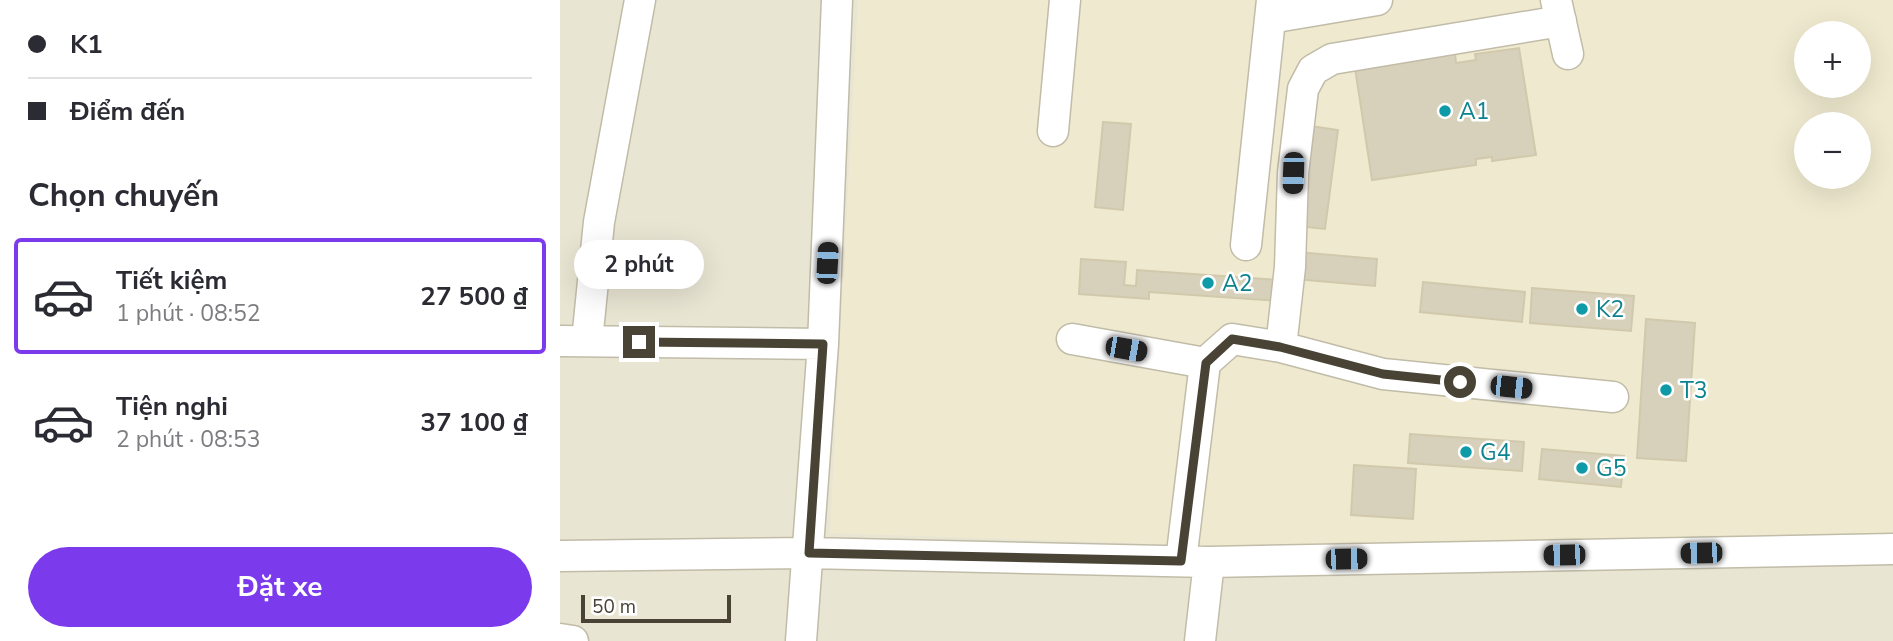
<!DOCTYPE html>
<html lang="vi">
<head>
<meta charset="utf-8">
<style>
  body { margin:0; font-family:"Nunito Sans",sans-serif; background:#f2f2f3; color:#2b2b33; height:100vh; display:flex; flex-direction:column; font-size:26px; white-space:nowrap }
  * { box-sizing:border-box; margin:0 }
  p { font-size:23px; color:#7c7c81 }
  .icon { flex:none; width:38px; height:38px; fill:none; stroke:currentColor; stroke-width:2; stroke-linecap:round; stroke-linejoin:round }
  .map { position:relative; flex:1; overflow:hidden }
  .sheet { display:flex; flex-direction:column; background:#fff; width:560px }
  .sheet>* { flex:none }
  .hud { display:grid; align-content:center; height:154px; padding:0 28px; background:#fff }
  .fabs { position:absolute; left:1234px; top:21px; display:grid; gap:14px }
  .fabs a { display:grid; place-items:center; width:77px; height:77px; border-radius:50%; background:#fff; box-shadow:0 7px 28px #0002; font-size:35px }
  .scale { position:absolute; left:21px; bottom:18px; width:150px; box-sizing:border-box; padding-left:7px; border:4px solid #484335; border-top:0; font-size:19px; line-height:24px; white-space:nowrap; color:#484335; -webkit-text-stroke:5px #fff; paint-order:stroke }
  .end { position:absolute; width:32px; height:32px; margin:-16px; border:9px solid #484335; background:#fff; box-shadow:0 0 0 4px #fff }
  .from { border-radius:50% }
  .bubble { position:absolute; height:49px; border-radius:24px; background:#fff; box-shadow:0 7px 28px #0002; font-size:23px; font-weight:700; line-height:49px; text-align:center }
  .car { position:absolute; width:21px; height:42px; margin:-21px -10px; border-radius:9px; box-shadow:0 0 5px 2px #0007; background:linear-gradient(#222 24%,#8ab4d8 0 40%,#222 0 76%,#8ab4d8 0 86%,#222 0) }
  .hud b { display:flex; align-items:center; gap:24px; height:66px; font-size:26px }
  .hud b+b { border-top:2px solid #e1e1e2 }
  .hud i { width:18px; height:18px; background:#2b2b33 }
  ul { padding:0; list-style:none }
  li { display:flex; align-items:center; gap:21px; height:116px; margin:0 14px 10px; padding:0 14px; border:4px solid transparent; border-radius:7px }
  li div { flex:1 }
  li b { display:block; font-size:26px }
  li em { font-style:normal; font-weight:700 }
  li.on { border-color:#7c3aed }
  li>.icon { width:63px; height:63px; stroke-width:1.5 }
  h2 { padding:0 28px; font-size:32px; line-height:84px }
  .button { display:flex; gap:14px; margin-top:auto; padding:14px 28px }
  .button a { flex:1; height:80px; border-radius:42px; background:#7c3aed; color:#fff; font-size:28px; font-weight:700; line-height:80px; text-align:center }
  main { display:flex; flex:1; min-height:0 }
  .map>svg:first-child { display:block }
</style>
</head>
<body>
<main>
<section class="sheet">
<div class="hud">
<b><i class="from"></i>K1</b>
<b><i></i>Điểm đến</b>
</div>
<h2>Chọn chuyến</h2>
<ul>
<li class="on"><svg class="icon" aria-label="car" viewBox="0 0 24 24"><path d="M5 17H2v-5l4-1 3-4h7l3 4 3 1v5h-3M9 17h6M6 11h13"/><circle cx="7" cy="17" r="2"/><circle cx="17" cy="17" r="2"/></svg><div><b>Tiết kiệm</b><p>1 phút · 08:52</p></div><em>27 500 ₫</em></li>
<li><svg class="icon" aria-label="car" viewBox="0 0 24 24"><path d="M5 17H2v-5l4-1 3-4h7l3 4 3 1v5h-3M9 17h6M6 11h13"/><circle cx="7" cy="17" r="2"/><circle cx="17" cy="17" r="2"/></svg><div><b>Tiện nghi</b><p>2 phút · 08:53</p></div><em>37 100 ₫</em></li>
</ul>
<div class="button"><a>Đặt xe</a></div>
</section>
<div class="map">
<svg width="1333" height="641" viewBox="0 0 1333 641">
  <rect width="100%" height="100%" fill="#f4f2e6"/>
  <!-- residential -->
  <path fill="#e9e5d3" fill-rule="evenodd" d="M0 0H1333V641H0ZM1246 33H1298V86H1246ZM1246 124H1298V177H1246Z"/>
  <!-- education -->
  <path fill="#efeacf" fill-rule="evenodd" d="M298 0H1333V536L683 547 270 533ZM1246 33H1298V86H1246ZM1246 124H1298V177H1246Z"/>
  <!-- building -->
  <path fill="#d7d0ba" stroke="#d2c9ad" stroke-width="2" d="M959 48 976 155 932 161V157L916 159V165L812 180 795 68 895 53 896 63 916 60 915 54Z
    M543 122 571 124 563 210 535 207Z
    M751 126 778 130 765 229 738 226Z
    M737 252 817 259 815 286 735 279Z
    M521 259 566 262 564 285 576 286 577 270 720 280 719 301 589 292V299L519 294Z
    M863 282 965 292 962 322 860 312Z
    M972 288 1074 296 1071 331 970 323Z
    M1086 319 1135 323 1126 461 1077 458Z
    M850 434 964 442 962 471 848 463Z
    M982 449 1064 456 1061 487 979 479Z
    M794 465 856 469 853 519 791 515Z"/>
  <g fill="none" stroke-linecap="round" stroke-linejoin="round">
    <!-- minor casing -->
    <g stroke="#c1bca8" stroke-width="33">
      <path id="minor" d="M996 0 1008 54
        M710 18 817 0
        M1001 21 772 59 753 70 743 89 733 173 730 267 721 347 823 374 1053 397
        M493 131 505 0
        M686 245 712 0
        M512 339 645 363 672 339 721 347
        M0 341 263 344
        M27 341 39 222 80 0
        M0 556 249 553 649 562 1333 549
        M621 561 645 363
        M0 639 13 641
        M241 641 263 344 277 0
        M640 641 649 562"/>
    </g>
    <!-- minor -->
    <use href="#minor" stroke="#fff" stroke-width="30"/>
  </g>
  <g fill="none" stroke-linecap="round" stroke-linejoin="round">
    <!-- route -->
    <path stroke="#484335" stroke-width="9" d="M79 342 263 344 249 553 621 561 646 363 672 339 720 347 823 374 900 382"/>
  </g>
  <!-- markers -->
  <g fill="#0f9aa8" stroke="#fff" stroke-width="2.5">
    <circle cx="885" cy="111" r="7"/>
    <circle cx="648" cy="283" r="7"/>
    <circle cx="1022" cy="309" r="7"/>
    <circle cx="1106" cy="390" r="7"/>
    <circle cx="906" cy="452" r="7"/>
    <circle cx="1022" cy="468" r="7"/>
  </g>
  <g text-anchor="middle" stroke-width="5" stroke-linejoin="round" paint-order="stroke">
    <!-- culture labels -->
    <g font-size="23" fill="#0d838f" stroke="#fff" text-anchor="start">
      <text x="899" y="119">A1</text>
      <text x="662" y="291">A2</text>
      <text x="1036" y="317">K2</text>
      <text x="1120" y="398">T3</text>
      <text x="920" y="460">G4</text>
      <text x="1036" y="476">G5</text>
    </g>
  </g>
</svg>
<div class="fabs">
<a>+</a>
<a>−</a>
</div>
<div class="scale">50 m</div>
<i class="end from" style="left:900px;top:382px"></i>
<i class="end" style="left:79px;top:342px"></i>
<div class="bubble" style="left:14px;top:240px;width:130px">2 phút</div>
<i class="car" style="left:733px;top:173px;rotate:182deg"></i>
<i class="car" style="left:267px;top:263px;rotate:3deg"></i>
<i class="car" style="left:566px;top:349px;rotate:100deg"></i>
<i class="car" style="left:951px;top:387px;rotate:96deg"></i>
<i class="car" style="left:1141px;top:553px;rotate:269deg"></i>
<i class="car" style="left:1004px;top:555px;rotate:269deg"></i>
<i class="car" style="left:786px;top:559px;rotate:89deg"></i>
</div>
</main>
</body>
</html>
